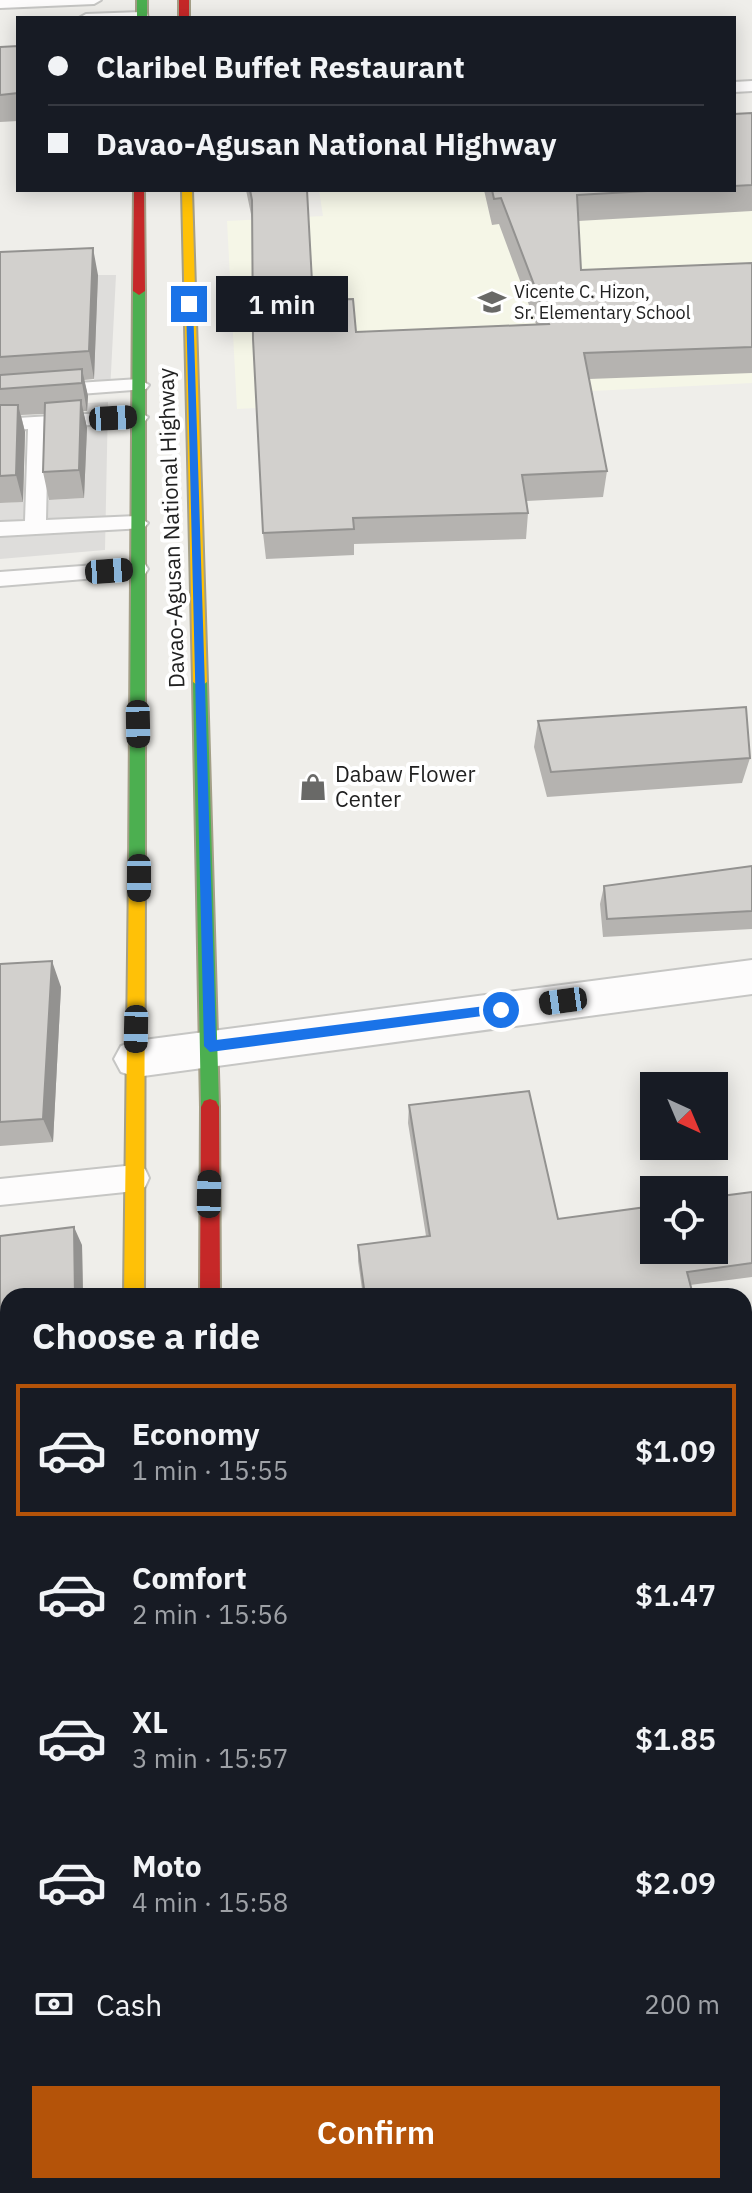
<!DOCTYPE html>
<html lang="en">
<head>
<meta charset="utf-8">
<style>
  body { margin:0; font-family:"IBM Plex Sans",sans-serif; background:#242831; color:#f1f3f6; height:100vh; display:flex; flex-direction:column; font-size:30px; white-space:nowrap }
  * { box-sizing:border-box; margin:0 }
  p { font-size:26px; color:#9ea1a6 }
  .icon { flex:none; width:44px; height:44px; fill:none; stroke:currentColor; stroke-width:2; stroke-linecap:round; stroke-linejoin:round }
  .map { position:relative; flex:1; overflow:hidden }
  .drawer { position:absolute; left:0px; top:1288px; width:752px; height:906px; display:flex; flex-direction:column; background:#171b24; border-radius:24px 24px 0 0; box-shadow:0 4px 20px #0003 }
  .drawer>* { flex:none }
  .top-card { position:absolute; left:16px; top:16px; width:720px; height:176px; border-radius:0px; box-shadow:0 4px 20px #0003; display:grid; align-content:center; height:176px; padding:0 32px; background:#171b24 }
  .needle { width:52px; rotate:136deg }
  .fabs { position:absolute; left:640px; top:1072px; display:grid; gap:16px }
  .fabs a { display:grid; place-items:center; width:88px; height:88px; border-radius:0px; background:#171b24; box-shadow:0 4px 20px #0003; font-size:40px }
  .end { position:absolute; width:36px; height:36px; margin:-18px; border:10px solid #1a73e8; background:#fff; box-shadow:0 0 0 4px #fff }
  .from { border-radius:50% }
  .bubble { position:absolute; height:56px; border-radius:0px; background:#171b24; box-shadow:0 4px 20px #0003; font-size:26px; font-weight:600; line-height:56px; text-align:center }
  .car { position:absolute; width:24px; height:48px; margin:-24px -12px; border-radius:10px; box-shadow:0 0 6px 2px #0007; background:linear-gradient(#222 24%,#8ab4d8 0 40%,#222 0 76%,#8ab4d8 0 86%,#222 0) }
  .top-card b { display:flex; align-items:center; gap:28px; height:76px; font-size:30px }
  .top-card b+b { border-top:2px solid #363941 }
  .top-card i { width:20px; height:20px; background:#f1f3f6 }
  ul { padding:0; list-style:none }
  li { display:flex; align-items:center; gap:24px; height:132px; margin:0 16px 12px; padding:0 16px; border:4px solid transparent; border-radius:0px }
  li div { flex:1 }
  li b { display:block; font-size:30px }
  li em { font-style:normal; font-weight:600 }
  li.active { border-color:#b45309 }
  li>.icon { width:72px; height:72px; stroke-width:1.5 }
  h2 { padding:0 32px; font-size:36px; line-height:96px }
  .pay { display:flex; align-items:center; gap:20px; height:88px; padding:0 32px; font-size:30px }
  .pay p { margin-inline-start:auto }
  .button { display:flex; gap:16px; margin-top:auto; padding:16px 32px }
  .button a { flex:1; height:92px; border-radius:0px; background:#b45309; color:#fff; font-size:32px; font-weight:600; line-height:92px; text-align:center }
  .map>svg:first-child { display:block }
</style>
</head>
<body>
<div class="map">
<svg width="752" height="2193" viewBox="0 0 752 2193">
  <rect width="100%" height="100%" fill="#efeeea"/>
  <!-- residential -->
  <path fill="#dedddb" d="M98 275H116L110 392 0 399V386L94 381Z
    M108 402 105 550 0 559V503L84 498 87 403Z"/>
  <!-- education -->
  <path fill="#f5f6e7" d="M752 136V383L237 409 227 221 323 216 319 190H734Z"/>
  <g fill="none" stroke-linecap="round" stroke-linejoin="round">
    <!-- lane casing -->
    <g stroke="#c6c6c4" stroke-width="4">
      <path id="lane" d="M0 0H101L94 4 0 8Z
        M142 12 147 13 148 18H79L86 14Z
        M752 81V91L734 92V82Z
        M139 379 149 385 146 389 0 400V388Z
        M138 411 148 417 145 421 48 428 46 520 137 516 148 523 144 528 0 536V522L25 521 28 429 0 431V419Z
        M137 562 145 564 148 569 145 574 0 586V572Z
        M135 1165 145 1169 149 1178 145 1187 135 1191 0 1205V1179Z"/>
    </g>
    <!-- street casing -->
    <g stroke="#c6c6c4" stroke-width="4">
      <path id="street" d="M752 960V994L136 1077 121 1072 114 1059 121 1046 136 1041Z
        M752 1543V1597L744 1598V1544Z
        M8 1681V1737L0 1738V1682Z"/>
    </g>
    <!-- fast casing -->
    <g stroke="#a49f87" stroke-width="4">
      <path id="fast" d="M137 0H147V18H137Z
        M139 287 145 291V870L137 876 129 870 133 291Z
        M200 677 207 682 219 1107 216 1113 210 1115 204 1113 201 1107 193 682Z"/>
    </g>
    <!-- slow casing -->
    <g stroke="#a49f87" stroke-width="4">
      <path id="slow" d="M182 190H192L207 682 200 687 193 682Z
        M137 864 145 870 144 1296H124L129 870Z"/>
    </g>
    <!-- jam casing -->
    <g stroke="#a49f87" stroke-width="4">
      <path id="jam" d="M179 0H189V18H179Z
        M134 190H144L145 291 139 295 133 291Z
        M210 1099 216 1101 219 1107 220 1296H200L201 1107 204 1101Z
        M111 2186H164L161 2193H111Z
        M216 2186H242V2193H216Z"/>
    </g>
    <!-- lane -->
    <use href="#lane" fill="#fdfcfc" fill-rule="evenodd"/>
    <!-- street -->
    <use href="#street" fill="#fdfcfc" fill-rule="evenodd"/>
    <!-- fast -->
    <use href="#fast" fill="#4caf50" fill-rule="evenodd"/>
    <!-- slow -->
    <use href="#slow" fill="#ffc107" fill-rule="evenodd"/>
    <!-- jam -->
    <use href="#jam" fill="#c62828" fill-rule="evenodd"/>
  </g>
  <!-- wall -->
  <path fill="#b5b3b0" d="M18 46V121L0 122V47Z
    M752 113V211L578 221 581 270 752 263V373L589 379 607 471 603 497 527 501 528 513 526 539 354 544V555L266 559 263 533 252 219 246 190H307L313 300 356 332 536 324 499 224 492 225 484 190H734V114Z
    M0 252 98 275 94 379 84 380 88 396 87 411H83L87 428 84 498 49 500 43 472 44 414 21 415 25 432 23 502 0 503Z
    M538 721 750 758 742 783 547 797 534 747Z
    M752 866V929L603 937 600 904 604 886Z
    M0 964 61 987 53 1142 0 1146Z
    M409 1105 558 1219 752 1192V1277L690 1285 692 1296H363L358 1261V1245L426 1236 408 1123Z
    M0 1236 82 1245 83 1296H8V1367L0 1368Z
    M752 1685V2193H627L626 2186H744V1976L752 1975 744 1939V1686Z"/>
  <!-- shaded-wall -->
  <path fill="#939290" d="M93 248 98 275 94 379 89 351Z
    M82 369 88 396 87 411 82 383Z
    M81 400 87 428 84 498 79 470Z
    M18 405 25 432 23 502 16 475Z
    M52 961 61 987 53 1142 43 1119Z
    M74 1227 82 1245 83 1296H75Z
    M36 2186H51V2193H36Z"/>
  <!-- building -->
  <path fill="#d2d0cd" stroke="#939290" stroke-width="2" d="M18 46V93L0 95V47Z
    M752 113V185L734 186V114Z
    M250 190H307L313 300 353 299 356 332 549 324 501 198 494 199 492 190H665L577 195 581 270 752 263V347L584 353 607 471 522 475 528 513 353 518 354 529 263 533 253 339 252 200Z
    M93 248 89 351 0 357V252Z
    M82 369V383L0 389V375Z
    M81 400 79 470 43 472 45 403Z
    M0 405H18L16 475 0 476Z
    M746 707 750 758 551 772 538 721Z
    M752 866V911L607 919 604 886Z
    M52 961 43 1119 0 1122V964Z
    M529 1091 558 1219 654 1206V1250H714V1197L752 1192V1263L687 1272 693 1295 684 1296H365L358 1245 430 1236 409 1105Z
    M74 1227 75 1296H8V1350L0 1351V1236Z
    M752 1685V1908L744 1874V1686Z
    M8 1863V2186H36V2193H0V1864Z
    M744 1982H752V2193H636L635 2186H744Z"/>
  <!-- route -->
  <path fill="#1a73e8" d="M186 303 193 304 216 1040 501 1004 507 1010 505 1013 210 1052 204 1046Z"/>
  <!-- icons -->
  <defs>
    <g id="school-bare" transform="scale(2.16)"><path d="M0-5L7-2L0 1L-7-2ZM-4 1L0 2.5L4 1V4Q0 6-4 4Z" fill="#696967" stroke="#fff" stroke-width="2.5" paint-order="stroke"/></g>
    <g id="shop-bare" transform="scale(2.16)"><path d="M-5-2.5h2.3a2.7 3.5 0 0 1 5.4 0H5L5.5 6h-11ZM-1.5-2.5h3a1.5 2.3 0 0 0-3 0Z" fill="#696967" stroke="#fff" stroke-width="2.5" paint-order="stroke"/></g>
  </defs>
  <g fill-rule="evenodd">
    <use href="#school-bare" x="492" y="302"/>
    <use href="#shop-bare" x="313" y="787"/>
  </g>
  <g text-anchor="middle" stroke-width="8" stroke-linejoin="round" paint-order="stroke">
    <!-- far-poi labels -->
    <g font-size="18" fill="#212121" stroke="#fff" text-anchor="start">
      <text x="514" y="298">Vicente C. Hizon,<tspan x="514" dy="21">Sr. Elementary School</tspan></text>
    </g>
    <!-- street labels -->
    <g font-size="22" fill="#212121" stroke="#fff">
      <text transform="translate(171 528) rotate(-92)" y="8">Davao-Agusan National Highway</text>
    </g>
    <!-- poi labels -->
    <g font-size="22" fill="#212121" stroke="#fff" text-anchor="start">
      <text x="335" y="782">Dabaw Flower<tspan x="335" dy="25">Center</tspan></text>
    </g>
  </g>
</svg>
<div class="fabs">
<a><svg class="needle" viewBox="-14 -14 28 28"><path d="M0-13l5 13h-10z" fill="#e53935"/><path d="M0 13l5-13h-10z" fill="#9ea1a6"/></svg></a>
<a><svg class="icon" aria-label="locate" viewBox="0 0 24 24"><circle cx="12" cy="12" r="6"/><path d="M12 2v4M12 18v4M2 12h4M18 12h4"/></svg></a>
</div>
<i class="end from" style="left:501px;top:1010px"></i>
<i class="end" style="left:189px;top:304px"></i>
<div class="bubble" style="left:216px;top:276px;width:132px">1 min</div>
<i class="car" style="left:113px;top:418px;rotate:87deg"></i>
<i class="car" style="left:109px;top:571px;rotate:86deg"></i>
<i class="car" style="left:138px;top:724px;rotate:179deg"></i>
<i class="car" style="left:139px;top:878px;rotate:180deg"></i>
<i class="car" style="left:563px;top:1001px;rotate:262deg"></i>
<i class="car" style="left:136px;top:1029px;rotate:181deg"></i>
<i class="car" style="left:209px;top:1194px;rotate:1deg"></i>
<div class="top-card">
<b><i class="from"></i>Claribel Buffet Restaurant</b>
<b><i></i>Davao-Agusan National Highway</b>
</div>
<section class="drawer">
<h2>Choose a ride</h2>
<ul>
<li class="active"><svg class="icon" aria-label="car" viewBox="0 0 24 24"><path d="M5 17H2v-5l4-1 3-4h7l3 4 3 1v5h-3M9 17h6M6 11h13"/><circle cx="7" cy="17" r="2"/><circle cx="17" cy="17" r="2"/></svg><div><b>Economy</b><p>1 min · 15:55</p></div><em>$1.09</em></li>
<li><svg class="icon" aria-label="car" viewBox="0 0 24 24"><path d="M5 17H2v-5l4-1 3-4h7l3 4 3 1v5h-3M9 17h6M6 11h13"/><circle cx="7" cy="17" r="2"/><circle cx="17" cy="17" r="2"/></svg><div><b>Comfort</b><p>2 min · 15:56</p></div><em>$1.47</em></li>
<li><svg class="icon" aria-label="car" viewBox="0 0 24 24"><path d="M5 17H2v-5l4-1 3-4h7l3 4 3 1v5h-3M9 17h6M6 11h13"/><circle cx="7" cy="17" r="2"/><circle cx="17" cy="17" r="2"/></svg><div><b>XL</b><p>3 min · 15:57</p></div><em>$1.85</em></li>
<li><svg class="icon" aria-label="car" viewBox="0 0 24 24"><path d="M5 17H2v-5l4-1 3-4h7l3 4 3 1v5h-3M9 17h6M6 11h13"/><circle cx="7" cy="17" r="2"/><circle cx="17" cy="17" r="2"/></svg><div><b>Moto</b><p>4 min · 15:58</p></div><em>$2.09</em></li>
</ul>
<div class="pay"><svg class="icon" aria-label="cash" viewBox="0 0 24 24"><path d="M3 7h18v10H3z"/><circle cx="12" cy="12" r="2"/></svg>Cash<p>200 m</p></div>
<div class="button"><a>Confirm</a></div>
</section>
</div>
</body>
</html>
